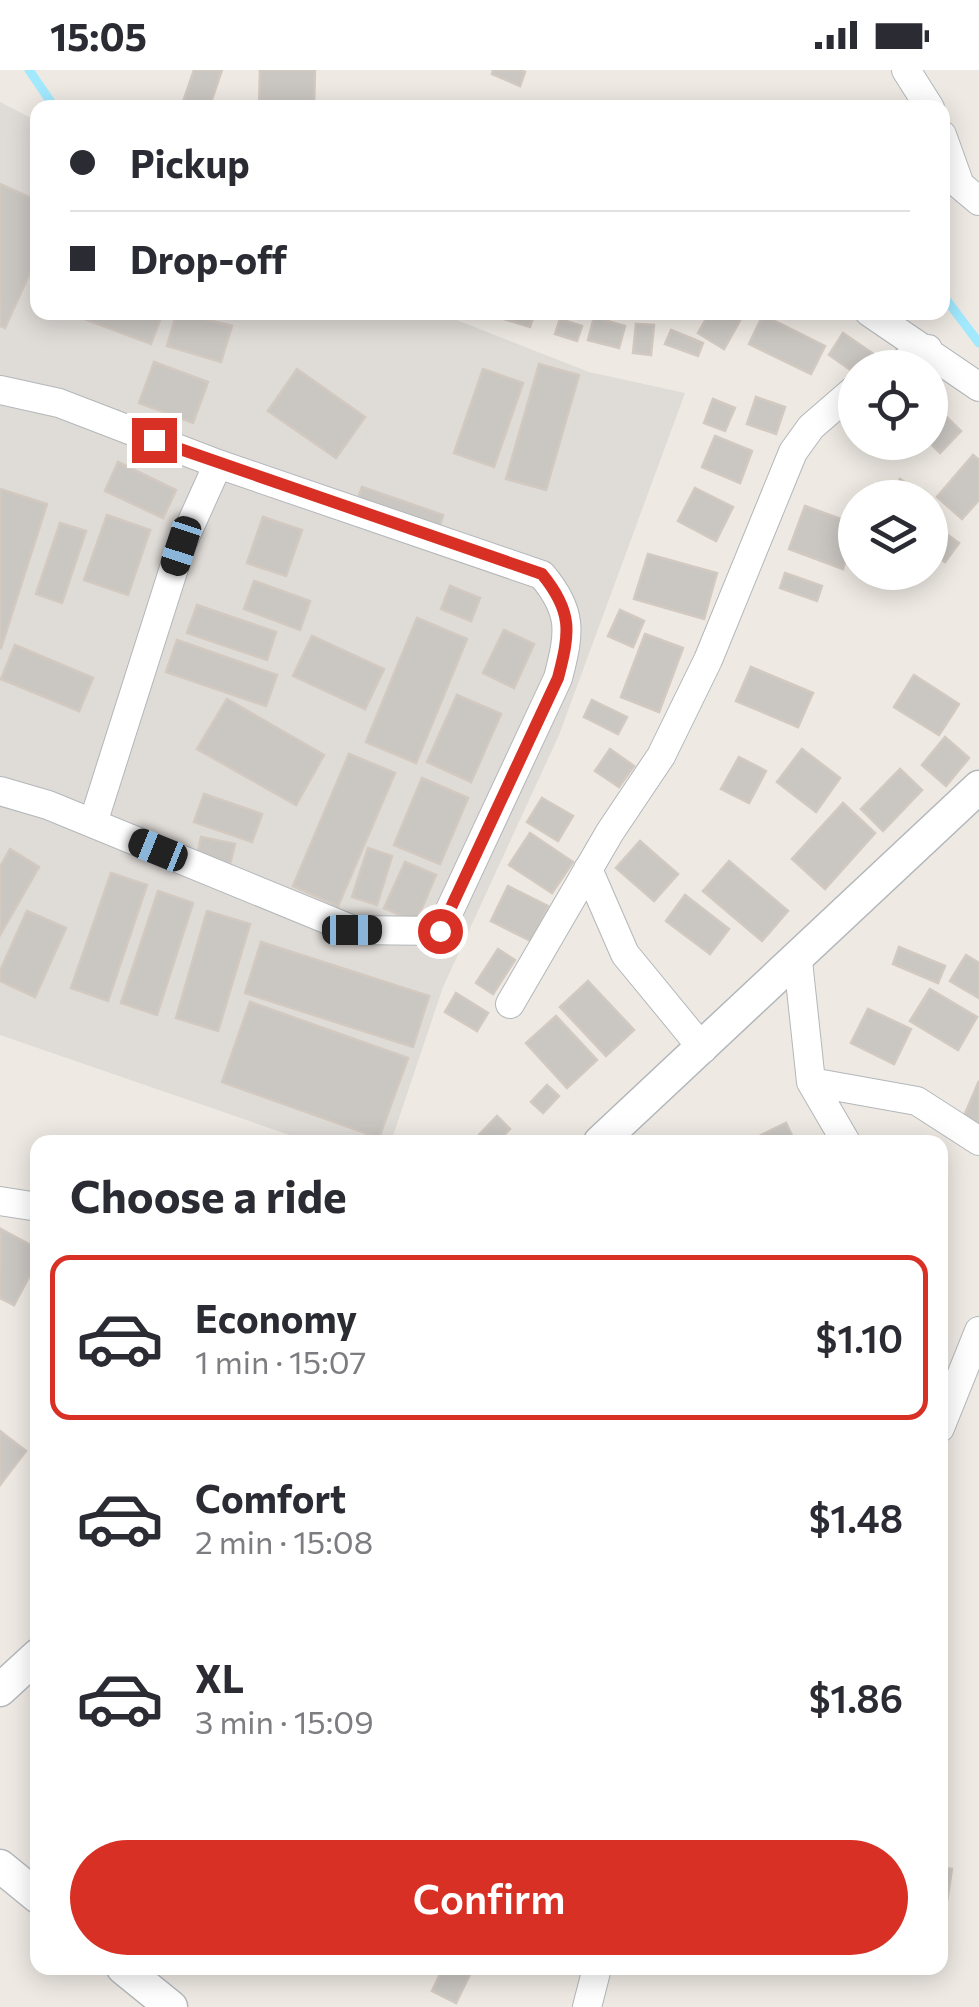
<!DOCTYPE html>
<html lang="en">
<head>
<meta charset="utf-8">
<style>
  body { margin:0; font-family:Commissioner,sans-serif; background:#f2f2f3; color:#2b2b33; height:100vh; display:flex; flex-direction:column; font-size:38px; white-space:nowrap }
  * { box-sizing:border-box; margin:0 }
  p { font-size:32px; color:#7c7c81 }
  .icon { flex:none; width:55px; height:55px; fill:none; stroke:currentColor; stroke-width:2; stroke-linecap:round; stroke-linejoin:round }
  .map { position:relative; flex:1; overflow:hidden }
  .panel { position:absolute; left:30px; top:1065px; width:918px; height:840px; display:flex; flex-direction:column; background:#fff; border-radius:20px; box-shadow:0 5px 25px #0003 }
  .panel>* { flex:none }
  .top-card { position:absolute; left:30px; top:30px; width:920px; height:220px; border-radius:20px; box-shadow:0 5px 25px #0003; display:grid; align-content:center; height:220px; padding:0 40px; background:#fff }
  .controls { position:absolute; left:838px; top:280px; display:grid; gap:20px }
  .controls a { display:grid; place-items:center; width:110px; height:110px; border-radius:50%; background:#fff; box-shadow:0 5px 25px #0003; font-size:50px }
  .end { position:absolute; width:45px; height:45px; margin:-22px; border:12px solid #d93025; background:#fff; box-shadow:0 0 0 5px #fff }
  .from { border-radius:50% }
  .car { position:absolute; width:30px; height:60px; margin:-30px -15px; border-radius:12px; box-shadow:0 0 8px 2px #0007; background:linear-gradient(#222 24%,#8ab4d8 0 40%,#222 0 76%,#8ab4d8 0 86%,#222 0) }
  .top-card b { display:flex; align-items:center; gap:35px; height:95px; font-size:38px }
  .top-card b+b { border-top:2px solid #e1e1e2 }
  .top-card i { width:25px; height:25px; background:#2b2b33 }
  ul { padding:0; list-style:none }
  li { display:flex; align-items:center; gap:30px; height:165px; margin:0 20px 15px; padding:0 20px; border:5px solid transparent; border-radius:20px }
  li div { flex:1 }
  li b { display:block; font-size:38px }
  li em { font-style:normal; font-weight:600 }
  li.current { border-color:#d93025 }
  li>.icon { width:90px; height:90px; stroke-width:1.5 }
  h2 { padding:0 40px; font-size:45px; line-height:120px }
  .action { display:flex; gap:20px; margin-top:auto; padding:20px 40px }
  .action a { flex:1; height:115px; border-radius:60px; background:#d93025; color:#fff; font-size:40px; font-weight:600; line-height:115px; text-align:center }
  .status { display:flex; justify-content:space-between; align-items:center; height:70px; padding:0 50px; background:#fff; direction:ltr }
  .status svg { height:28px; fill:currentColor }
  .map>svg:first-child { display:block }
</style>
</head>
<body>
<div class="status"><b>15:05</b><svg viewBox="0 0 49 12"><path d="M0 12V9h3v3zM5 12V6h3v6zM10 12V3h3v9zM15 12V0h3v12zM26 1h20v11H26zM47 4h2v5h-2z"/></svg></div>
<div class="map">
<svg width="979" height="1937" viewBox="0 0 979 1937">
  <rect width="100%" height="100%" fill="#eee9e3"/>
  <!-- industrial -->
  <path fill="#dfdbd7" d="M0 32 37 51 38 242 439 243 589 302 685 323 559 665 443 917 391 1072H310L0 965Z"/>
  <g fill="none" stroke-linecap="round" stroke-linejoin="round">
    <!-- stream -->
    <path stroke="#a2e9fe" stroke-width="9" d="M29 0 55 38
      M942 224 979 273"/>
  </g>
  <!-- building -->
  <path fill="#cac6c2" stroke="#d2c9c1" stroke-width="2.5" d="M194 0H222L209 38H181Z
    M260 0H315L314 38H259Z
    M493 0H520L525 2 520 16 492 4Z
    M0 114 38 131V185L5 258 0 256Z
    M66 242H163L151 274Z
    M177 242 232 256 221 292 167 276Z
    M506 242H535L530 257 504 249Z
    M710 242H730L741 249 724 279 698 263Z
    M763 245 825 276 811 304 749 274Z
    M594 247 625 256 619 278 588 270Z
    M560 249 582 256 577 271 555 264Z
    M636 254 654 255 651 285 633 283Z
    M671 260 703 273 698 286 665 274Z
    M843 263 878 287 871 298H855V303L829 285Z
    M154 292 208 312 193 353 139 333Z
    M539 294 579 305 546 420 506 409Z
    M297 299 365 347 336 388 268 341Z
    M483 299 523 313 494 397 454 383Z
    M756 327 785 337 776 364 747 354Z
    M713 329 735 338 725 361 704 353Z
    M930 331 961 361 940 383 929 372Z
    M715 366 752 381 740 413 702 397Z
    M973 385 979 390V430L962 449 937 427Z
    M118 392 176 420 163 448 105 421Z
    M900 409 923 424 921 428H888Z
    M362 417 443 445 439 459 357 431Z
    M695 418 733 437 716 471 678 451Z
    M0 419 47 434 1 578 0 577Z
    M805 436 855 454 843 499 789 479Z
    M107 445 150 460 128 525 84 510Z
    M263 447 302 460 286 506 247 493Z
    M930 452 959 473 945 492 930 482Z
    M60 453 86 461 62 533 36 524Z
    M648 484 717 503 704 549 634 529Z
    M785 503 822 516 817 531 780 518Z
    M254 511 310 531 300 560 244 539Z
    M450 516 480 528 471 551 441 539Z
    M197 535 276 562 267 590 187 563Z
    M620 540 644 551 633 577 608 566Z
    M417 548 467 569 416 693 366 672Z
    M504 560 534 574 514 618 483 603Z
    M645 564 683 578 659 642 621 627Z
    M312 566 384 599 365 639 293 606Z
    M177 570 277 605 266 636 166 602Z
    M15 575 93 608 79 641 1 609Z
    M751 597 813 623 798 657 736 631Z
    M914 605 959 634 939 665 894 637Z
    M457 625 501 644 471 712 427 692Z
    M227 629 324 685 296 735 197 679Z
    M592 630 627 647 618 664 584 647Z
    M945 667 969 688 946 716 922 695Z
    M610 679 634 696 619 717 595 701Z
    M802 679 840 708 816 742 777 712Z
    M349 684 395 703 338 836 293 816Z
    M739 687 766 701 749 733 721 719Z
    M900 699 922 720 883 761 861 739Z
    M422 708 468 728 440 794 394 775Z
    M204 724 262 744 252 772 194 752Z
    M542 728 573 746 558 771 527 752Z
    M843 733 875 763 825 819 792 789Z
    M530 763 573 792 552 823 509 795Z
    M201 767 235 774 230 794 197 786Z
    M640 771 678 804 654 831 616 798Z
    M368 778 392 786 377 835 352 827Z
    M10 779 39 797 0 865V797Z
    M729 791 788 841 762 871 703 821Z
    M405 792 436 805 416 852 384 838Z
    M111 803 147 815 108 931 71 918Z
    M508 816 548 836 531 871 491 851Z
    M158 821 193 833 157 945 121 933Z
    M685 825 729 859 710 884 666 851Z
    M27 841 66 858 35 927 0 911V901Z
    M207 841 250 854 218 961 176 948Z
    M261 872 429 926 413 977 245 923Z
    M899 877 945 896 938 913 893 894Z
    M498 879 515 890 493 924 476 913Z
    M966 885 979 893V928L950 911Z
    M588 911 634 960 606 986 560 937Z
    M930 919 977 947 958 980 910 951Z
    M456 923 488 943 477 961 445 942Z
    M250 932 408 988 379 1068 222 1012Z
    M868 939 911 959 894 994 851 973Z
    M556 946 597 990 567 1018 526 973Z
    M979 1011V1061L961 1053Z
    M547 1015 559 1026 543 1043 531 1032Z
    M497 1046 510 1059 497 1072H478L475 1069Z
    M786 1053 795 1072H752L751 1070Z
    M1 1159 38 1179V1190L14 1235 0 1228Z
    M0 1361 26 1381 0 1415Z
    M940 1797 952 1799 940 1876Z
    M443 1898H473L456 1933 432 1921Z"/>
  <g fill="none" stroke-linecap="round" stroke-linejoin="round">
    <!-- minor casing -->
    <g stroke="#b3b7ba" stroke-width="30">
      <path id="minor" d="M906 0 930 38
        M942 65 960 115 979 131
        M869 242 979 317
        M893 298 928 279
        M0 320 59 333 218 394 542 505C573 542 570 562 558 608L440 861 353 860 48 735 0 721
        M93 753 181 476 218 394
        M588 799 625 884 703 979
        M798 891 811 1012 917 1031 979 1071
        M510 934 610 762 661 686 708 590 793 382 811 357 855 319
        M811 1012 846 1072
        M0 1131 38 1137
        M940 1358 979 1261
        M587 1937 597 1898"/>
    </g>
    <!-- tertiary casing -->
    <g stroke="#b3b7ba" stroke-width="35">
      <path id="tertiary" d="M600 1072 979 717
        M0 1620 38 1585
        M0 1796 38 1827
        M123 1898 171 1937"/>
    </g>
    <!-- minor -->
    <use href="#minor" stroke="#fff" stroke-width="28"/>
    <!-- tertiary -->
    <use href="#tertiary" stroke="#fff" stroke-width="32"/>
  </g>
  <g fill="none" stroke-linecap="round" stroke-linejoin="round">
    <!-- route -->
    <path stroke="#d93025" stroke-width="12" d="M154 370 542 504C573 542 570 562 558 608L440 861"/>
  </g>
</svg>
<div class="controls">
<a><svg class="icon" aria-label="locate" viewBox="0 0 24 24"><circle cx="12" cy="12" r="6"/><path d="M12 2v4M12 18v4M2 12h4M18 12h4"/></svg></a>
<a><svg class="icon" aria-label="layers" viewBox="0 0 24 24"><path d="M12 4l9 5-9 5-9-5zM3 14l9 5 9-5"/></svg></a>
</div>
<i class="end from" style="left:440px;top:861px"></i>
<i class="end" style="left:154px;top:370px"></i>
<i class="car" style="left:181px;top:476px;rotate:198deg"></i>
<i class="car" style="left:158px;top:780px;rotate:292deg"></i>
<i class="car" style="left:352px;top:860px;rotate:90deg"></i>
<div class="top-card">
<b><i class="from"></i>Pickup</b>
<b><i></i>Drop-off</b>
</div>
<section class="panel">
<h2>Choose a ride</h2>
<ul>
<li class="current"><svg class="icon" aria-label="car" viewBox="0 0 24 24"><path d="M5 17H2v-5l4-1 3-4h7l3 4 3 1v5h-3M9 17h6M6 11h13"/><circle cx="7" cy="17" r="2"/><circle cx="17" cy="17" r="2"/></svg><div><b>Economy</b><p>1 min · 15:07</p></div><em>$1.10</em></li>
<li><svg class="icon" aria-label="car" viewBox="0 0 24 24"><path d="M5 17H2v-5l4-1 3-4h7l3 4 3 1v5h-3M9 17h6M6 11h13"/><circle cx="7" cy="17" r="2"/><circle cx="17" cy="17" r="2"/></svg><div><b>Comfort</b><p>2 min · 15:08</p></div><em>$1.48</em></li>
<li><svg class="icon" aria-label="car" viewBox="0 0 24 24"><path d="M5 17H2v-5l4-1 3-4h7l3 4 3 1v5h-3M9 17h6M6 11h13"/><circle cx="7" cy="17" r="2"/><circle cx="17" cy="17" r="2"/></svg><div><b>XL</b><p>3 min · 15:09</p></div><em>$1.86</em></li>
</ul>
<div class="action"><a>Confirm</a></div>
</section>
</div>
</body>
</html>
